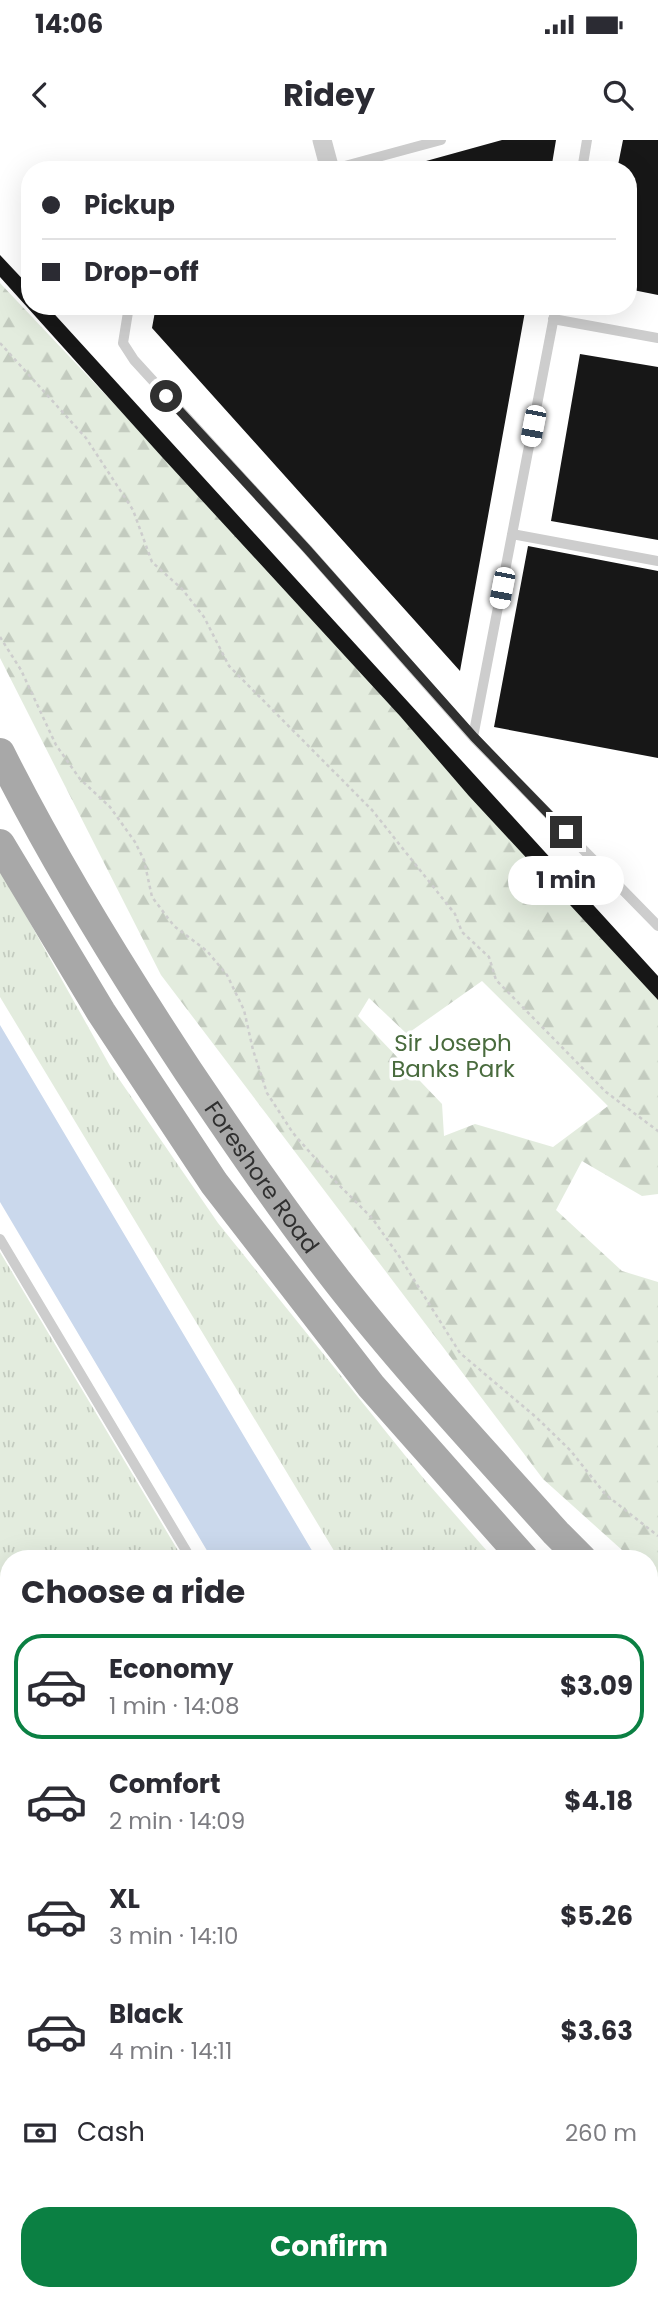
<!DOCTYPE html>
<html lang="en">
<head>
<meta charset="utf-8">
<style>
  body { margin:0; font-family:Poppins,sans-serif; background:#f2f2f3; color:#2b2b33; height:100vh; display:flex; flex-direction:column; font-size:26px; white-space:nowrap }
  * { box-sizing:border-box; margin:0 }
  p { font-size:23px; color:#7c7c81 }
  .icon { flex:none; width:38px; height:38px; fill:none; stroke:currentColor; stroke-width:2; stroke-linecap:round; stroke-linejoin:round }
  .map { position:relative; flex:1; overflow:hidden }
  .sheet { position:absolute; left:0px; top:1410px; width:658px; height:751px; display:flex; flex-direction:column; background:#fff; border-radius:28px 28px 0 0; box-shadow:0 7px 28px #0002 }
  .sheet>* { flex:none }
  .banner { position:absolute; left:21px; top:21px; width:616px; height:154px; border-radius:28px; box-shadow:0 7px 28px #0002; display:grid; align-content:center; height:154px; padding:0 21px; background:#fff }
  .end { position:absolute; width:32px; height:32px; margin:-16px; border:9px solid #303030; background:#fff; box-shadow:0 0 0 4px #fff }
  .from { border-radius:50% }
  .bubble { position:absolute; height:49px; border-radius:24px; background:#fff; box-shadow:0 7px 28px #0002; font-size:23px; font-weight:700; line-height:49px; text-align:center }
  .car { position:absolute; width:21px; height:42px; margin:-21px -10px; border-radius:9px; box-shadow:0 0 5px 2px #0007; background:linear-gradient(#fff 24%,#345 0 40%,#fff 0 76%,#345 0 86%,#fff 0) }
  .banner b { display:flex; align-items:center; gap:24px; height:66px; font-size:26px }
  .banner b+b { border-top:2px solid #e1e1e2 }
  .banner i { width:18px; height:18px; background:#2b2b33 }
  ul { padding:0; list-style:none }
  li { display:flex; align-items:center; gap:21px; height:105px; margin:0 14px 10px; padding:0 7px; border:4px solid transparent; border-radius:28px }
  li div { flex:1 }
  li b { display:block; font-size:26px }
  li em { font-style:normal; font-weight:700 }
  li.on { border-color:#0b8043 }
  li>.icon { width:63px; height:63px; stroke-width:1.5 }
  h2 { padding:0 21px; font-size:32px; line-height:84px }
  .pay { display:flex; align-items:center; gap:18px; height:77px; padding:0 21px; font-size:26px }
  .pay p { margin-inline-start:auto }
  .action { display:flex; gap:14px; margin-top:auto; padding:14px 21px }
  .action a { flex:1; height:80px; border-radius:28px; background:#0b8043; color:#fff; font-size:28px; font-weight:700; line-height:80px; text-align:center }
  .status { display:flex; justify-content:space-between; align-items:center; height:49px; padding:0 35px; background:#fff; direction:ltr }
  .status svg { height:19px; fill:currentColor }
  header { display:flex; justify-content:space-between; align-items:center; height:91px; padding:0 21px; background:#fff; font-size:32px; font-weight:700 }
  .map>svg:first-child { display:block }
</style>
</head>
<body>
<div class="status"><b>14:06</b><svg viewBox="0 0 49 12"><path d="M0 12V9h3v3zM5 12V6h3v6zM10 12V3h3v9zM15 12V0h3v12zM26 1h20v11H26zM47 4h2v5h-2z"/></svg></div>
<header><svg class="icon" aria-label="back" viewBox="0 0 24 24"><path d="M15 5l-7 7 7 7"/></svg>Ridey<svg class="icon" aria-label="search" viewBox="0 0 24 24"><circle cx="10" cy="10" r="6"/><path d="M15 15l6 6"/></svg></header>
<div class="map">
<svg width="658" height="2161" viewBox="0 0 658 2161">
  <defs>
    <pattern id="grass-tufts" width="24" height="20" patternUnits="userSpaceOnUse" patternTransform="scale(1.75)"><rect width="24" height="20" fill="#e3ecde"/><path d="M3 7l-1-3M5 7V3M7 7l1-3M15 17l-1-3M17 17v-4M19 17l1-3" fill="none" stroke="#c3cbbf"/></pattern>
    <pattern id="forest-firs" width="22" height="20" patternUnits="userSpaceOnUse" patternTransform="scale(1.75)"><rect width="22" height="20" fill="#e3ecde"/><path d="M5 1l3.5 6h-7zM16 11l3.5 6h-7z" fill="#c3cbbf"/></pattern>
  </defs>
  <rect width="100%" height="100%" fill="#fff"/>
  <!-- grass -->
  <path fill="url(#grass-tufts)" d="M0 729 110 926 218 1083 424 1339 494 1419H339L0 857Z
    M0 1112 183 1419H9V1605L0 1565Z
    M649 1589 658 1597V1712L649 1724Z
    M0 1698 6 1724H9V1750H0Z
    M9 1758V2152H406L407 2161H0V1759Z"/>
  <!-- forest -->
  <path fill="url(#forest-firs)" fill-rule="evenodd" d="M0 143 658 840V1054L642 1056 582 1021 556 1070 622 1131 658 1142V1442L649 1435V1419H632L543 1339 161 835 0 518ZM482 841 608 966 553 1007 475 984 444 996 442 964 358 876 369 858 407 894Z"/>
  <!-- water -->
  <path fill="#cad8ec" d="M0 885 317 1419H212L0 1062Z
    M649 1951 658 1952V2161H430V2152H649Z"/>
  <!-- building -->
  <path fill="#171717" d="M502 0H556L551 30H408V26Z
    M623 0H658V155L628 149V30H617Z
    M0 115 30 147V166H47L658 836V860L469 656 400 576 162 317 0 137Z
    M156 166H526L460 531 152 188Z
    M580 214 658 227V400L551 381Z
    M528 406 658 431V618L494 587Z"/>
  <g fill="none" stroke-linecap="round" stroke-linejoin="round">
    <!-- path -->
    <path stroke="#cdcdcd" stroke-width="2.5" stroke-dasharray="3.5 3.5" stroke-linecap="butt" d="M0 203 86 298 133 370 152 422 182 449 204 477 229 526 372 670 455 774 462 792 489 817 496 840 606 952 658 991
      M0 497 21 530 56 605 80 639 110 667 135 702 144 720 152 757 174 786 207 811 227 835 244 870 253 910 267 953 293 993 336 1042 372 1078 399 1116 460 1213 537 1278 571 1311 605 1354 658 1396
      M649 1898 658 1885"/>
    <!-- lane -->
    <path stroke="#cdcdcd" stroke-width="10" d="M330 30 441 0
      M582 30 587 0
      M129 166 123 203 134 220 307 409 473 597 658 786
      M553 179 658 198
      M512 394 658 421
      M473 597 556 166
      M0 1099 191 1419
      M0 1754 9 1755
      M416 2152 417 2161"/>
    <!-- street -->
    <path stroke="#cdcdcd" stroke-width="19" d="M322 0 330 30"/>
    <!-- primary -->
    <g stroke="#a8a8a8" stroke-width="30">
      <path id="s1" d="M0 613C55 723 120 828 188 931 236 1002 285 1074 338 1142 406 1229 482 1310 556 1393L582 1419"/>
      <path d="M0 704 101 872 214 1043 371 1246 524 1419"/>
      <path d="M649 1487 658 1496"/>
      <path d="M649 1548 658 1556"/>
    </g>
  </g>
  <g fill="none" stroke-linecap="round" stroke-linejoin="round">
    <!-- route -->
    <path stroke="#303030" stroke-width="9" d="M166 256 307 409 474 597 566 692"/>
  </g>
  <g text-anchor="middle" stroke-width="7" stroke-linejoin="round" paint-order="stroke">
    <!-- park labels -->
    <g font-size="23" fill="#496b3d" stroke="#fff">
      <text x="453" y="911">Sir Joseph<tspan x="453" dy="26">Banks Park</tspan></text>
    </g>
    <!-- street labels -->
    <g font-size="23" fill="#303030" stroke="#fff">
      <text dy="8" stroke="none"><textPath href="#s1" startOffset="499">Foreshore Road</textPath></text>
    </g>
  </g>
</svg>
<i class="end from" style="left:166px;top:256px"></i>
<i class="end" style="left:566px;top:692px"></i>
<div class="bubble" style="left:508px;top:716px;width:116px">1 min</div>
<i class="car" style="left:533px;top:286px;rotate:191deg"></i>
<i class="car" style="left:502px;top:448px;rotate:191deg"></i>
<div class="banner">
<b><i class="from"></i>Pickup</b>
<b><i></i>Drop-off</b>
</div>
<section class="sheet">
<h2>Choose a ride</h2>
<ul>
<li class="on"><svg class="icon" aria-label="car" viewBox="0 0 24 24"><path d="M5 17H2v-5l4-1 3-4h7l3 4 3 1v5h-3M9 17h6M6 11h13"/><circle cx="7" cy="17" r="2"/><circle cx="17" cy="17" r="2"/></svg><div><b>Economy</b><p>1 min · 14:08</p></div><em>$3.09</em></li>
<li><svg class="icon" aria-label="car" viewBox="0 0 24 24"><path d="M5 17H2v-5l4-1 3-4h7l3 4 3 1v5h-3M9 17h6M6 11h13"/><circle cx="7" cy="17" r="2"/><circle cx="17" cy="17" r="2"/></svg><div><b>Comfort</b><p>2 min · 14:09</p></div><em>$4.18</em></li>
<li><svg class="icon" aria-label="car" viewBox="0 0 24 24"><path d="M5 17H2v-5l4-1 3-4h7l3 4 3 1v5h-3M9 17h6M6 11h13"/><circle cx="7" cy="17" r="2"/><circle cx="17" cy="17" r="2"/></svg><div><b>XL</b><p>3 min · 14:10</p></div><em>$5.26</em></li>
<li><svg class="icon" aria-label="car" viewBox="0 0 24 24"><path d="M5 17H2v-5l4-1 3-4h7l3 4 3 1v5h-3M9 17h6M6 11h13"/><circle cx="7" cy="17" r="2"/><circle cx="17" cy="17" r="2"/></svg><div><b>Black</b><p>4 min · 14:11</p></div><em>$3.63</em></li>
</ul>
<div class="pay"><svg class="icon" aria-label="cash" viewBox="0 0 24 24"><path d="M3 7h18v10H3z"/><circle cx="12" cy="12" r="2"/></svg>Cash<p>260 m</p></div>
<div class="action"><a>Confirm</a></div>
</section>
</div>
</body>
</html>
